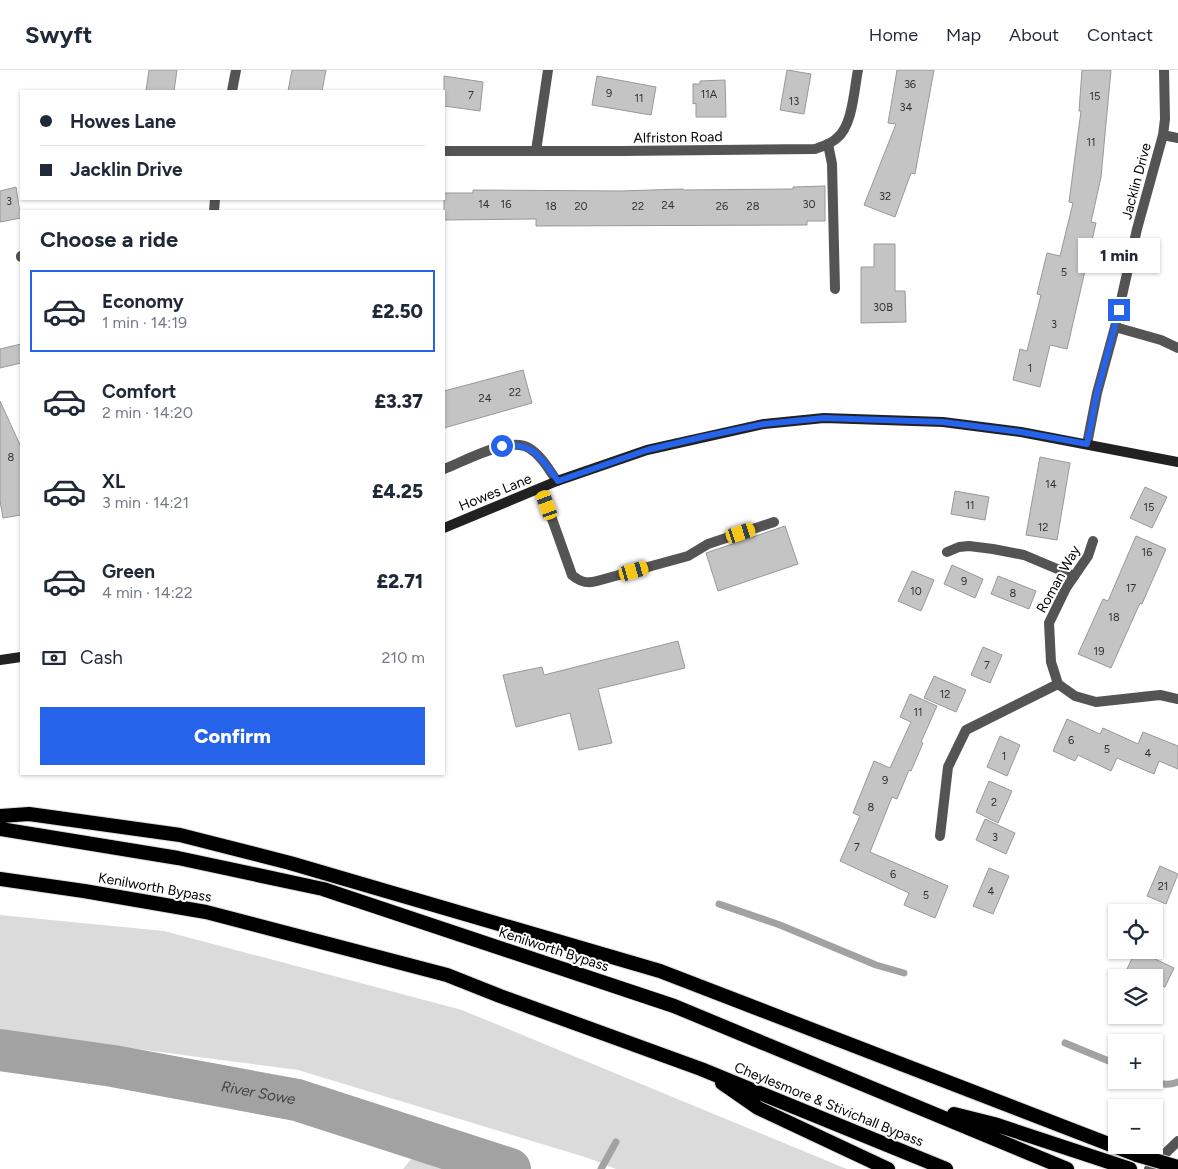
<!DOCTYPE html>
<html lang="en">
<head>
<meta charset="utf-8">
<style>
  body { margin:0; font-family:Figtree,sans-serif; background:#f2f2f3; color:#1f2937; height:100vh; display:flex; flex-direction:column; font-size:19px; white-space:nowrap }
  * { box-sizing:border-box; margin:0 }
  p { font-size:16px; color:#747a83 }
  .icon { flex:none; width:28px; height:28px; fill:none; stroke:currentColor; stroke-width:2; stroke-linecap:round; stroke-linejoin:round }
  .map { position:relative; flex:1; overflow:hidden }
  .sheet { position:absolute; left:20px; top:140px; width:425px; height:565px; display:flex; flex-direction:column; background:#fff; border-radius:0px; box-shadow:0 1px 4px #0004 }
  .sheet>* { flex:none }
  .banner { position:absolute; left:20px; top:20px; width:425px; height:110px; border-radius:0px; box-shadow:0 1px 4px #0004; display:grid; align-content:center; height:110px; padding:0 20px; background:#fff }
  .buttons { position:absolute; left:1108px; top:834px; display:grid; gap:10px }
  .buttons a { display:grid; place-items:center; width:55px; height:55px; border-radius:0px; background:#fff; box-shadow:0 1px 4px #0004; font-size:25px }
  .end { position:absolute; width:22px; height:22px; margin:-11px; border:6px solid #2563eb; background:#fff; box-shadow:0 0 0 2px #fff }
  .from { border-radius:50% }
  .bubble { position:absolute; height:35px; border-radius:0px; background:#fff; box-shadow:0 1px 4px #0004; font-size:16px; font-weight:800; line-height:35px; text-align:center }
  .car { position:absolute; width:15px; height:30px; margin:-15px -8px; border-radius:6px; box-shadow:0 0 4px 1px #0007; background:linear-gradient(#f5c518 24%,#345 0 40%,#f5c518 0 76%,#345 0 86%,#f5c518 0) }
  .banner b { display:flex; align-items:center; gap:18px; height:48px; font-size:19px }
  .banner b+b { border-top:1px solid #e0e1e3 }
  .banner i { width:12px; height:12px; background:#1f2937 }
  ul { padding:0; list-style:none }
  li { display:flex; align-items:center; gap:15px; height:82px; margin:0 10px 8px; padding:0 10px; border:2px solid transparent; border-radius:0px }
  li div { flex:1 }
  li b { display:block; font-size:19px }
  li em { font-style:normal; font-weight:800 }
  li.on { border-color:#2563eb }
  li>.icon { width:45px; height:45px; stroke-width:1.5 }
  h2 { padding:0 20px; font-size:22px; line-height:60px }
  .pay { display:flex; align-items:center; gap:12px; height:55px; padding:0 20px; font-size:19px }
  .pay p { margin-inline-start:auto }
  .action { display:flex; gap:10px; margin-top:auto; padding:10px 20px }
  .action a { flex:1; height:58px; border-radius:0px; background:#2563eb; color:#fff; font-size:20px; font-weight:800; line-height:58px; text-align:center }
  header { display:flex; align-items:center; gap:30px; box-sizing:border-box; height:70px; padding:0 25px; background:#fff; border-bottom:1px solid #e0e1e3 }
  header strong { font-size:24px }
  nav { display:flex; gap:28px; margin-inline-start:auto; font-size:18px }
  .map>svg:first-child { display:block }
</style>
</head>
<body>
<header>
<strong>Swyft</strong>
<nav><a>Home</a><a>Map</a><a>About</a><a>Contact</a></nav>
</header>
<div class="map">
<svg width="1178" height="1099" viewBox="0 0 1178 1099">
  <rect width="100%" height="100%" fill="#fff"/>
  <!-- green -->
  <path fill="#dbdbdb" d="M0 845 164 861 462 940 847 1099H616L588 1088 298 1000 0 961Z
    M412 1088 446 1099H403Z"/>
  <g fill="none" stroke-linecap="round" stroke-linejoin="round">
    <!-- stream -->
    <path stroke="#a2a2a2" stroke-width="7" d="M719 834 780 855 876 895 904 903
      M1065 973 1116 994
      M1150 1010C1160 1014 1167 1016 1178 1012
      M601 1099 616 1072"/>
    <!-- river -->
    <path stroke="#a2a2a2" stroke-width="42" id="s1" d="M0 980 113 996 297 1030 510 1099"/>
  </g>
  <!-- building -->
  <path fill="#c4c4c4" stroke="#989898" d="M149 0H177L174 21H146Z
    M292 0H326L322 21H288Z
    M787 0 811 4 804 44 780 40Z
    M897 0H934L915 104 911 103 895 147 864 135 896 54 888 53Z
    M1082 0H1111L1101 107 1091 152 1096 153 1067 279 1050 275 1040 317 1013 310 1020 279 1027 281 1041 225 1037 224 1047 183 1060 186 1073 133 1069 132 1081 41H1079Z
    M444 6 483 12 480 41 444 36Z
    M597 6 656 17 651 45 592 35Z
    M725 10 726 47H696V33L693 34V14H700V11Z
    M825 116V151H807V155L536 156V149L444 150V123H473V120L621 121 683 119V120L793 119V117Z
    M16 117 21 148 0 152V121Z
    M874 174H895V221H905L906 252 861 253V197H874Z
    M21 274V293L0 298V279Z
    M523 300 532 333 444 358V321Z
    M0 331 21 377V445L3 448 0 431Z
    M1040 387 1070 393 1057 470 1026 465Z
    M1145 417 1167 427 1152 458 1130 448Z
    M955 421 989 427 985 450 951 444Z
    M785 456 798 494 718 521 706 483Z
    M1136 466 1166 479 1142 534 1140 533 1111 598 1078 584 1103 529 1108 531Z
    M952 495 983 509 975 528 944 514Z
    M912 501 934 510 921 541 898 531Z
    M998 506 1036 521 1029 539 991 524Z
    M678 571 685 598 598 619 612 673 579 680 570 643 516 657 503 605 542 597 544 605Z
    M983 577 1002 585 990 613 971 605Z
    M934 606 966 620 956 642 924 628Z
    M910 624 937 636 921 672 923 673 911 701 909 700 897 729 892 727 870 782 948 816 935 848 904 835 909 823 840 791 860 746 853 743 874 691 890 698 911 652 900 647Z
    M1067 649 1100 664 1103 658 1138 674 1143 662 1178 676V699L1159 691 1154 704 1117 688 1111 701 1078 685 1075 691 1053 681Z
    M1000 666 1020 675 1007 706 987 697Z
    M989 711 1012 721 998 753 976 742Z
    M985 749 1015 763 1006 784 976 770Z
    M1160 796 1178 804 1166 834 1147 826Z
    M989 798 1009 806 993 844 973 836Z
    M1136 880 1174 898 1165 917 1154 911V908H1146L1127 899Z"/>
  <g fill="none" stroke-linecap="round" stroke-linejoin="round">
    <!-- trunk casing -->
    <g stroke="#dbdbdb" stroke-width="16">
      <path id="trunk" d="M0 746 29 744 180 765 290 793 660 901 1137 1085
        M0 759 178 788 323 819 674 936 1067 1099
        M0 809 84 821 206 842 447 905 500 926 701 999 946 1099
        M722 1013 758 1038 888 1099
        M954 1044 994 1054 1130 1099"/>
    </g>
    <!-- service -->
    <path stroke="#545454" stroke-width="10" d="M828 74 832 94 835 219
      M541 418 572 505C580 512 587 514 597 511L688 486 708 474 774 452
      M947 482 959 477 969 476 993 479 1024 485 1074 506"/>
    <!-- minor -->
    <path stroke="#545454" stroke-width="10" d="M232 21 236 0
      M1163 65 1178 68
      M444 81H621L815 79C823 76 831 74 837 68 853 55 854 19 858 0
      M536 81 548 0
      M214 141 215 129
      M21 186V187
      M1115 257 1161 270 1178 278
      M1087 374 1097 323 1115 257 1137 159 1163 65 1165 49 1164 0
      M444 399C465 391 509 366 529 378 542 386 549 400 557 411
      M1093 471 1088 486 1066 518 1049 553 1051 592 1058 614 1075 626 1096 632 1160 625 1178 629
      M940 766 948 697 966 660 1058 614"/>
    <!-- tertiary -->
    <path stroke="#545454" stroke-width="10" d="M1149 1099 1178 1071"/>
    <!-- secondary -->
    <path stroke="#212121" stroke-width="10" d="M444 458 557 411 647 380 764 354 824 348 943 352 1021 362 1178 392
      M0 590 21 587"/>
    <!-- trunk -->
    <use href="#trunk" stroke="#000" stroke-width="14"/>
    <!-- trunk-bridge casing -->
    <g stroke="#dbdbdb" stroke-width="16" stroke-linecap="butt">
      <path id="trunk-bridge" d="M1137 1085 1178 1097"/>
    </g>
    <!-- trunk-bridge -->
    <use href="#trunk-bridge" stroke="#000" stroke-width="14"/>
  </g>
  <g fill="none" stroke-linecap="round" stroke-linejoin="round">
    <!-- route -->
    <path stroke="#2563eb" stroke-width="6" d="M502 376C534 372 540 387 558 411L647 380 707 366 764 354 824 348 943 352 1021 362 1087 374 1097 323 1119 240"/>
  </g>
  <g text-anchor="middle" stroke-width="4" stroke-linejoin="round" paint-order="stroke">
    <!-- number labels -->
    <g font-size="11" fill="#313131">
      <text x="910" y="18">36</text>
      <text x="609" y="27">9</text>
      <text x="709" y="28">11A</text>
      <text x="471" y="29">7</text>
      <text x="1095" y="30">15</text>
      <text x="639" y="32">11</text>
      <text x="794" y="35">13</text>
      <text x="906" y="41">34</text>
      <text x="1091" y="76">11</text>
      <text x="885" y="130">32</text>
      <text x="9" y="135">3</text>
      <text x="484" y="138">14</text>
      <text x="506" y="138">16</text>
      <text x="809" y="138">30</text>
      <text x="668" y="139">24</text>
      <text x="551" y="140">18</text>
      <text x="581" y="140">20</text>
      <text x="638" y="140">22</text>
      <text x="722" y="140">26</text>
      <text x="753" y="140">28</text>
      <text x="1064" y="206">5</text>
      <text x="883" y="241">30B</text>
      <text x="1054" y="258">3</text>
      <text x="1030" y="302">1</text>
      <text x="515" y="326">22</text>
      <text x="485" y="332">24</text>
      <text x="11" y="391">8</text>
      <text x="1051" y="418">14</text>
      <text x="970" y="439">11</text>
      <text x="1149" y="441">15</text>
      <text x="1043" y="461">12</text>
      <text x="1147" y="486">16</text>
      <text x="964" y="515">9</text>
      <text x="1131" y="522">17</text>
      <text x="916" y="525">10</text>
      <text x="1013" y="527">8</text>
      <text x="1114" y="551">18</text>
      <text x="1099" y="585">19</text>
      <text x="987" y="599">7</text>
      <text x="945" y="628">12</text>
      <text x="918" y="646">11</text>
      <text x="1071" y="674">6</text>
      <text x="1107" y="683">5</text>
      <text x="1148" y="687">4</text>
      <text x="1004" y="690">1</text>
      <text x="885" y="714">9</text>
      <text x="994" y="736">2</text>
      <text x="871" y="741">8</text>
      <text x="995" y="771">3</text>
      <text x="857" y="781">7</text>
      <text x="893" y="808">6</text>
      <text x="1163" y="820">21</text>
      <text x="991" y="825">4</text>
      <text x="926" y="829">5</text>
    </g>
    <!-- street labels -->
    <g font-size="14" fill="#000" stroke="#fff">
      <text transform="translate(678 67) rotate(-1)" y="5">Alfriston Road</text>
      <text transform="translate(1136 111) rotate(-75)" y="5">Jacklin Drive</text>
      <text transform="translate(495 422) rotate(-22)" y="5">Howes Lane</text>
      <text transform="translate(1058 509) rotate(-61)" y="5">Roman Way</text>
      <text transform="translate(155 817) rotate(10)" y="5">Kenilworth Bypass</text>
      <text transform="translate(554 879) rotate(18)" y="5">Kenilworth Bypass</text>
      <text transform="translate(829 1034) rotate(22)" y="5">Cheylesmore &amp; Stivichall Bypass</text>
    </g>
    <!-- water labels -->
    <g font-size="15" font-style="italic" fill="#434343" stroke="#fff">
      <text dy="5" stroke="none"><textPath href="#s1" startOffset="262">River Sowe</textPath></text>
    </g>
  </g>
</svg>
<div class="buttons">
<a><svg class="icon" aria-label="locate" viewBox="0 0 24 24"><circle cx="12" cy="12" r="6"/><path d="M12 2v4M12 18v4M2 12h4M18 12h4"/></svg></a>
<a><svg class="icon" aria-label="layers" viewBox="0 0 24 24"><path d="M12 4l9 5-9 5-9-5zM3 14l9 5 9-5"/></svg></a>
<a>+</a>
<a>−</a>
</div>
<i class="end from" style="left:502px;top:376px"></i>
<i class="end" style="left:1119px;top:240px"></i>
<div class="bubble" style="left:1078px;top:168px;width:82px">1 min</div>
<i class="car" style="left:547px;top:435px;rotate:340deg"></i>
<i class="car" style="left:741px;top:463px;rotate:72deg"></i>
<i class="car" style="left:634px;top:501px;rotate:74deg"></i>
<div class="banner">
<b><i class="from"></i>Howes Lane</b>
<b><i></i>Jacklin Drive</b>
</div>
<section class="sheet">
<h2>Choose a ride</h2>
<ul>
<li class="on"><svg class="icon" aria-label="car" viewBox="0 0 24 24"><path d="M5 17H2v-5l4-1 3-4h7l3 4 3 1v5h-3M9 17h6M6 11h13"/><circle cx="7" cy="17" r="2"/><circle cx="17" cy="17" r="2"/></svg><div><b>Economy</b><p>1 min · 14:19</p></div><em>£2.50</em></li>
<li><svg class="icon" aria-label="car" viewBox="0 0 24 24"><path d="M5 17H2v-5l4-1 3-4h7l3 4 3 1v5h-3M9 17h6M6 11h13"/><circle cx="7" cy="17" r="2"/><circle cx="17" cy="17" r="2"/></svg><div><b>Comfort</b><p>2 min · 14:20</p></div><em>£3.37</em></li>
<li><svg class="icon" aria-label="car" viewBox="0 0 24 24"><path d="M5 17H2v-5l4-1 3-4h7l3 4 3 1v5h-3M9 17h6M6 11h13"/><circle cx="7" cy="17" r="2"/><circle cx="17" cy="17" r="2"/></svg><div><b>XL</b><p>3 min · 14:21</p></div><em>£4.25</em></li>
<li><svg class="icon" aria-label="car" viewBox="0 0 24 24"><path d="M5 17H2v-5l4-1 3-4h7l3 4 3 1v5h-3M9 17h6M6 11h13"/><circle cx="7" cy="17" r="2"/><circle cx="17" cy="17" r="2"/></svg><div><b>Green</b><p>4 min · 14:22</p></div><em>£2.71</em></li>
</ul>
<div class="pay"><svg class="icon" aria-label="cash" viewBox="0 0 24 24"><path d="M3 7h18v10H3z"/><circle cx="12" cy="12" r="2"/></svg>Cash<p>210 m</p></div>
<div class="action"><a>Confirm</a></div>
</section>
</div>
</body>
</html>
